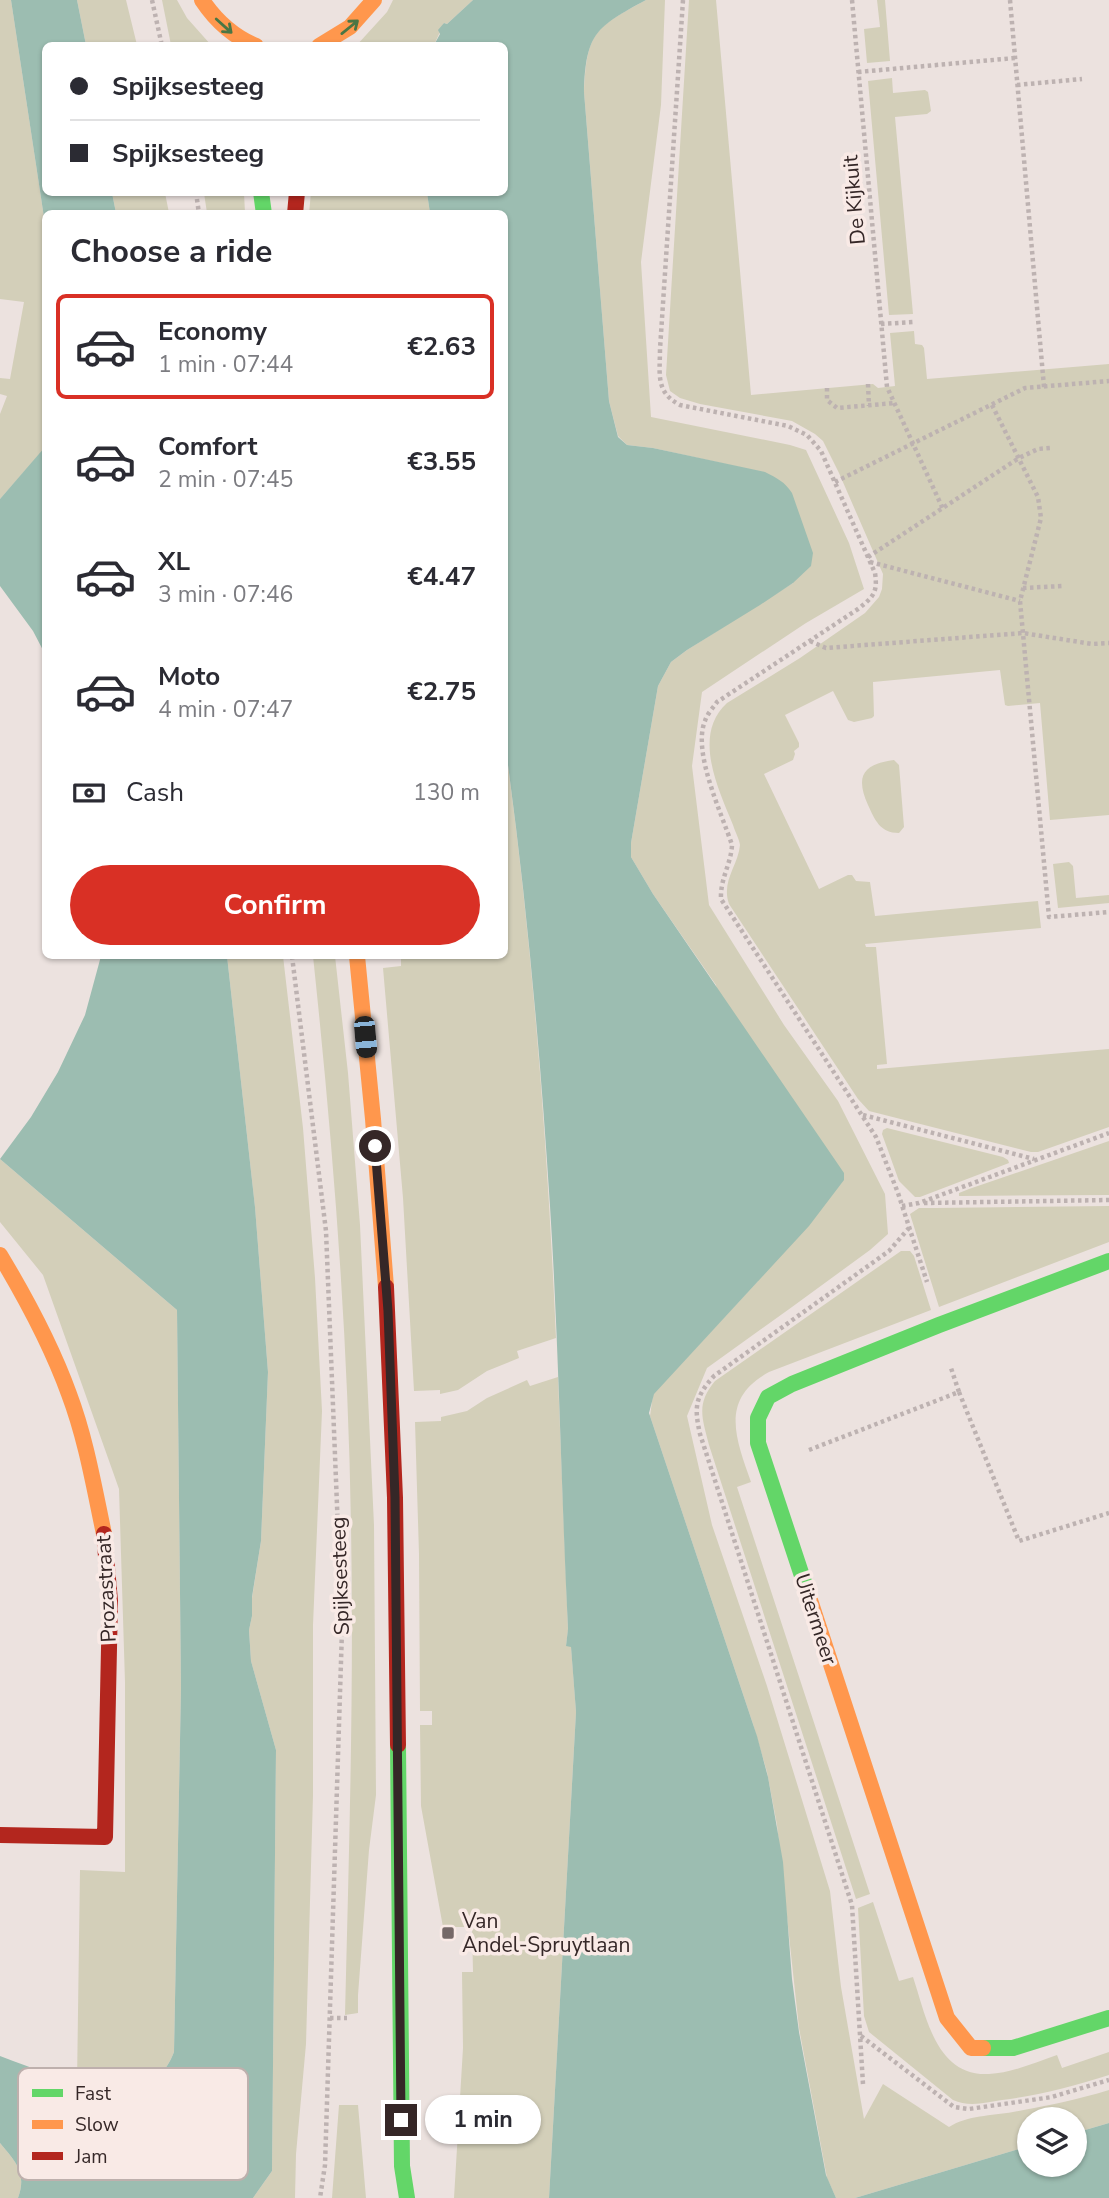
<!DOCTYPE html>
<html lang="en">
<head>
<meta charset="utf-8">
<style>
  body { margin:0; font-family:"Nunito Sans",sans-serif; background:#f2f2f3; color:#2b2b33; height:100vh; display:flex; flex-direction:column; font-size:26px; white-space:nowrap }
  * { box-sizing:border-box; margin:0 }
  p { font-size:23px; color:#7c7c81 }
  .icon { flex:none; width:38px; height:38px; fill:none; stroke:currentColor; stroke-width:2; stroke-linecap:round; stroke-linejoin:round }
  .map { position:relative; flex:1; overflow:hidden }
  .panel { position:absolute; left:42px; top:210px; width:466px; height:749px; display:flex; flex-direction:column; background:#fff; border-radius:10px; box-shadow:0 2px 5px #0004 }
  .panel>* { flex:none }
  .banner { position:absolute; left:42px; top:42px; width:466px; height:154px; border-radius:10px; box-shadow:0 2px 5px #0004; display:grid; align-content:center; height:154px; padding:0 28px; background:#fff }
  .fabs { position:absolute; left:1017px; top:2107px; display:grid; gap:14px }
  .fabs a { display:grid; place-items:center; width:70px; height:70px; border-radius:50%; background:#fff; box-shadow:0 2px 5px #0004; font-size:35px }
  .end { position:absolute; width:32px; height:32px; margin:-16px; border:9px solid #352727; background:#fff; box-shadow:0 0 0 4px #fff }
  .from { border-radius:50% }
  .bubble { position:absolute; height:49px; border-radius:24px; background:#fff; box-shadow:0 2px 5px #0004; font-size:23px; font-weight:700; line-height:49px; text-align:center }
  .car { position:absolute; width:21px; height:42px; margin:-21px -10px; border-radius:9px; box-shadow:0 0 5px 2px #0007; background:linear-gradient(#222 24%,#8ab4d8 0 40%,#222 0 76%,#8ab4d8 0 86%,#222 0) }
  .banner b { display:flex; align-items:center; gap:24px; height:66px; font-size:26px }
  .banner b+b { border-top:2px solid #e1e1e2 }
  .banner i { width:18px; height:18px; background:#2b2b33 }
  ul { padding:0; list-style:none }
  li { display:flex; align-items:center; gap:21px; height:105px; margin:0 14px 10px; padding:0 14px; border:4px solid transparent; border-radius:10px }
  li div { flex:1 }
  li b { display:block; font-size:26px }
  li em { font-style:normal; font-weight:700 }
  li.active { border-color:#d93025 }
  li>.icon { width:63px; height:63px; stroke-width:1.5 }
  h2 { padding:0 28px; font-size:32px; line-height:84px }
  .pay { display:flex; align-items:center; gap:18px; height:77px; padding:0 28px; font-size:26px }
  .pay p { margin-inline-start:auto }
  .action { display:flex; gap:14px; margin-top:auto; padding:14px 28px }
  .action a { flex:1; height:80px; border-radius:42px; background:#d93025; color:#fff; font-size:28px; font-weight:700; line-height:80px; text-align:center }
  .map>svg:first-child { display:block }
</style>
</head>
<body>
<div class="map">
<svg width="1109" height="2198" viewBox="0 0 1109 2198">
  <rect width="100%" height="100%" fill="#ece2df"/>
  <!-- green -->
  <path fill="#d3cfb9" d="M0 0H11L45 224 46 447 0 499V414L7 396 0 394V378L10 379 24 302 0 299Z
    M77 0H126L137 45H86Z
    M162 0H177L187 18 211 45H171Z
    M393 0H473L447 24 444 23 434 45 356 46 387 12Z
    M646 0H665L661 105 641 262 651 417 790 445 806 450 849 543 864 589 806 623 702 692 692 766 709 905 784 1025 838 1101 885 1194 888 1234 870 1250 792 1307 707 1368 687 1416 712 1525 767 1686 830 1891 841 1987 864 2119 883 2084 949 2127C968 2115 991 2116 1013 2112 1045 2106 1077 2100 1109 2090V2123L1075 2133 1074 2119H1029V2146L855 2198H836L827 2178 799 2028 777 1825 767 1772 753 1724 650 1416 653 1394 758 1281 716 985 653 894 631 857V843L658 686 671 662 687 650 793 583 757 471 653 448 627 445 618 436 609 401 584 92C587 32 594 28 646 0Z
    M689 0H716L751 395 873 384 878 388 895 386 890 333 914 331 915 344 922 345 924 348 927 379 1109 364V815L1050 820 1040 703 1008 706 1005 705 1000 670 873 682 874 716 872 718 854 722 848 720 833 691 785 715 799 743V747L794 751 795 754 793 760 764 774 819 889 848 875H852L856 881 870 882 875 916 1038 901 1041 928 865 944 866 947H876L887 1064 877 1065V1069L1109 1049V1127L1038 1152H1031L869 1111 858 1099 729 904C721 881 738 866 740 845 739 838 735 832 733 825 718 788 692 735 727 703L800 658 865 613 879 597 882 589 883 574 839 473 823 441 815 434 792 421 700 404 680 398 670 391 666 375Z
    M877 0H885L890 61 867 63 864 29 880 27Z
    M892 78 893 93 925 90 928 92 931 111 927 114 895 117 913 314 889 315 868 81Z
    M311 192 427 193 430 213 309 214Z
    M112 193H165L169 213H116Z
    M204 193H244L245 213H207Z
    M504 736C532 936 547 1137 556 1338L517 1351 519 1358 487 1371 458 1390 440 1394V1390L414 1391 403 1198 383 968 401 966V956H504Z
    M894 760 899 765 904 827 899 833C880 833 875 820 868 805 855 776 863 764 894 760Z
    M1069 862 1073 866 1076 898 1109 895V903L1058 908 1053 864Z
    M227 956H283L303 1128 315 1278 322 1411 313 1625V1795L306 2044 296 2154 295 2198H253L272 2171 276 1750 251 1661 249 1630 252 1616V1598L261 1541 268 1372 255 1207Z
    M313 956H335L348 1073 360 1225 374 1525 376 1795 369 1850 358 1995V2013L345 2015C349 1852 354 1688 351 1525 348 1334 333 1145 313 956Z
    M887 1128 1003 1157 1008 1160 1009 1163 920 1197H915L899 1181 882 1134 883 1130Z
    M1109 1141V1195L959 1196V1193L969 1189Z
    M0 1159 177 1310 181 1688 174 2052C167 2071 148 2093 126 2094 113 2095 91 2087 77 2084L80 1870 125 1872V1682L119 1489 43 1275 0 1222Z
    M1109 1206V1242L939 1307 910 1214 919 1208H935Z
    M901 1251H910L914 1256 931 1310 769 1372C719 1399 736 1439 751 1482L737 1487 870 1894 856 1899 709 1445C702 1417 696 1404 715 1381Z
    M558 1377 568 1630 566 1646H571L576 1712 549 2198H454L463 2048 462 1972H473L472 1927H443L421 1806 420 1725H432V1711H420L419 1554 415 1422 441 1421V1417L467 1411 487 1398 527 1380 530 1386Z
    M873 1902 899 1981 913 1977C926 2016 936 2077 989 2074 1012 2073 1036 2062 1057 2055L1062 2068 1109 2052V2075C1071 2087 1041 2095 1002 2100 985 2103 968 2107 953 2100L869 2032 864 2016 858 1908Z
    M339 2105H358L366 2198H332Z
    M0 2143C16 2162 27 2173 18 2198H0Z"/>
  <!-- water -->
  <path fill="#9cbdb1" d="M11 0H77L86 45 46 46V192L112 193 116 213 46 214 45 224Z
    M473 0H646C596 27 586 33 584 92L609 401 618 437 627 445 653 448 765 472C777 478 785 482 792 493L813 553 811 566 793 583 760 605 687 650 671 662 658 686 631 843V857L653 894 844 1173V1180L809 1226 654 1394 649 1413 757 1736 768 1777 783 1862 792 1979 799 2032 826 2175 836 2198H549L576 1712 571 1647 566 1646 568 1629C561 1488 559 1347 550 1206 540 1049 526 892 504 736V214L430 213 427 193 504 192V46L434 45 440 34 438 30 444 23 447 24Z
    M45 447V654L33 631 0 586V499Z
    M101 956H227L255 1207 268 1372 261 1541 252 1597V1616L249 1630 251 1661 276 1750 272 2171 253 2198H18C27 2173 16 2162 0 2143V2056C35 2069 69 2083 105 2090 112 2091 120 2094 127 2094 149 2092 167 2071 174 2052L181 1688 177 1310 0 1159 31 1117 58 1072 85 1015Z
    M1109 2123V2198H855L1029 2146V2165H1074L1075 2133Z"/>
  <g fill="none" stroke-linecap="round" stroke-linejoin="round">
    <!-- path -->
    <path stroke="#bdb2b1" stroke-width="4.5" stroke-dasharray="3.5 3.5" stroke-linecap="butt" d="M152 0 162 46
      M683 0 660 349C660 374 655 392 680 405L788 426 807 435 821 451 875 573C878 593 873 597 858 609L717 702C713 708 707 714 705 721 692 752 722 814 732 845 731 864 720 879 721 899L876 1137 898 1193 927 1282
      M852 0 887 387 943 509
      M1010 0 1044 387
      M858 72 1015 58
      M1017 85 1082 79
      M196 192 199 214
      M881 324 914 322
      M868 384 869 406
      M827 388V400L837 408 895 403
      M992 405 1038 497 1041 518 1020 601 1049 917 1109 912
      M835 482 1025 388 1109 381
      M868 557 1019 458 1038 449 1050 448
      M870 562 1020 601
      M1023 588 1062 586
      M810 641 826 648 1023 633 1092 644 1109 643
      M292 956 326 1231 342 1630 325 2165 320 2198
      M863 1115 1034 1159
      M924 1203 1109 1200
      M902 1206 919 1203 1109 1133
      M959 1392 1019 1541 1109 1513
      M809 1450 959 1392 951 1368
      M330 2018H347
      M861 2036 954 2107 969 2109 1052 2097 1109 2080
      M863 2084 852 1905 700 1434C694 1407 695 1397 714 1376L889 1251 909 1228"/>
    <!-- fast -->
    <path stroke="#63d668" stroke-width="16" d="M261 192 264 214
      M807 1591 758 1443V1418L768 1397 792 1384 939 1325 1109 1261
      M398 1745 402 2166 407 2198
      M983 2048H1013L1109 2018"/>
    <!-- slow -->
    <path stroke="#ff974d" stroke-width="16" d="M202 0C216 21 232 36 256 46
      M319 46 350 27 374 0
      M357 956 373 1119 386 1287
      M0 1255C27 1300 51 1344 69 1394 86 1439 94 1487 104 1534
      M807 1591 947 2018 971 2048H983"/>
    <!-- jam -->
    <path stroke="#b3261e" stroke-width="16" d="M295 214 297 192
      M386 1287 395 1498 398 1745
      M0 1835 105 1837 110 1601 104 1534"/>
  </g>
  <!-- one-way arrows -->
  <defs><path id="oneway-shaft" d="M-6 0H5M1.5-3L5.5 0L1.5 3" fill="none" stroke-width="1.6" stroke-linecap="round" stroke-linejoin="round" transform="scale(1.75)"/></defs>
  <g stroke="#4a7644">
    <use href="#oneway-shaft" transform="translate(224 26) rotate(42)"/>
    <use href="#oneway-shaft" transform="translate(350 27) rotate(-39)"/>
  </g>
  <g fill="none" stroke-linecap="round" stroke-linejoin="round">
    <!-- route -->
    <path stroke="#352727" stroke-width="9" d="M375 1146 388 1311 395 1498 401 2120"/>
  </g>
  <!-- markers -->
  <rect fill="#756867" stroke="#f9eae6" stroke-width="2.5" x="441" y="1926" width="14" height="14" rx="3.5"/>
  <g text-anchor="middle" stroke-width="7" stroke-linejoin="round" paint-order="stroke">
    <!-- street labels -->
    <g font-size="21" fill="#352727" stroke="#f9eae6">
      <text transform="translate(854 200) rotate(-95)" y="7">De Kijkuit</text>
      <text transform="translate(340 1576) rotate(-92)" y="7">Spijksesteeg</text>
      <text transform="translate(106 1589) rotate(-93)" y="7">Prozastraat</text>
      <text transform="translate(816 1619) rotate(72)" y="7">Uitermeer</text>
    </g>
    <!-- poi labels -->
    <g font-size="21" fill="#352727" stroke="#f9eae6" text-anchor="start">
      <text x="462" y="1928">Van<tspan x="462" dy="24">Andel-Spruytlaan</tspan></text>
    </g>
  </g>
  <!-- legend -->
  <rect x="18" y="2068" width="230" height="112" rx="10" fill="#f9eae6" stroke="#beb0ad" stroke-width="2"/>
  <rect x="32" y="2089" width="31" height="8" fill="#63d668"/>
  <rect x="32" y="2120" width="31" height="9" fill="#ff974d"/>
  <rect x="32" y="2152" width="31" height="8" fill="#b3261e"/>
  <g font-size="19" fill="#352727">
    <text x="75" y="2100">Fast</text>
    <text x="75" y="2131">Slow</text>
    <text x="75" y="2163">Jam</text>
  </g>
</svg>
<div class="fabs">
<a><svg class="icon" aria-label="layers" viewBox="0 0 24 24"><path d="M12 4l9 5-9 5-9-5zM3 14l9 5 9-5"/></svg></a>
</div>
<i class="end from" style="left:375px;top:1146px"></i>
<i class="end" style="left:401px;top:2120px"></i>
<div class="bubble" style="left:425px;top:2095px;width:116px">1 min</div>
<i class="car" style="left:365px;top:1037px;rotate:175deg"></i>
<div class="banner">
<b><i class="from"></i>Spijksesteeg</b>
<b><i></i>Spijksesteeg</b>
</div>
<section class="panel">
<h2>Choose a ride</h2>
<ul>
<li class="active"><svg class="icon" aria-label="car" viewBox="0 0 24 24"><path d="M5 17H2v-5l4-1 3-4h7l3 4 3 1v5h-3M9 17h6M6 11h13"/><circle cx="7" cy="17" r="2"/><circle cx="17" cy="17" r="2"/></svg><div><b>Economy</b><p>1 min · 07:44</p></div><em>€2.63</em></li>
<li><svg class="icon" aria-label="car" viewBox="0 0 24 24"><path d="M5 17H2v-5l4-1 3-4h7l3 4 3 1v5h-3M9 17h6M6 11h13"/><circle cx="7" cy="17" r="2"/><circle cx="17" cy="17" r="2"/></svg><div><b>Comfort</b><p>2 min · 07:45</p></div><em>€3.55</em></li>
<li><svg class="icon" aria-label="car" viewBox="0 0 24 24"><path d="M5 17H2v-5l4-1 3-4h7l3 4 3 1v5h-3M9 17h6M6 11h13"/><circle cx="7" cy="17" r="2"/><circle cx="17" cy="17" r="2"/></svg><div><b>XL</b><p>3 min · 07:46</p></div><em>€4.47</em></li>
<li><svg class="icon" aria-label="car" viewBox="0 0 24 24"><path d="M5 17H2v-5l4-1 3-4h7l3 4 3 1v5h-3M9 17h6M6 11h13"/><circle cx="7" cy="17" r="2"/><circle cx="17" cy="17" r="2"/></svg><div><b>Moto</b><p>4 min · 07:47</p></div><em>€2.75</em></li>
</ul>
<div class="pay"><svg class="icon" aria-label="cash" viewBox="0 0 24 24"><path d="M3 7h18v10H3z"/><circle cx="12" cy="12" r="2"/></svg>Cash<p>130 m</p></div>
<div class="action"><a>Confirm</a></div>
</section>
</div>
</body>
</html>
